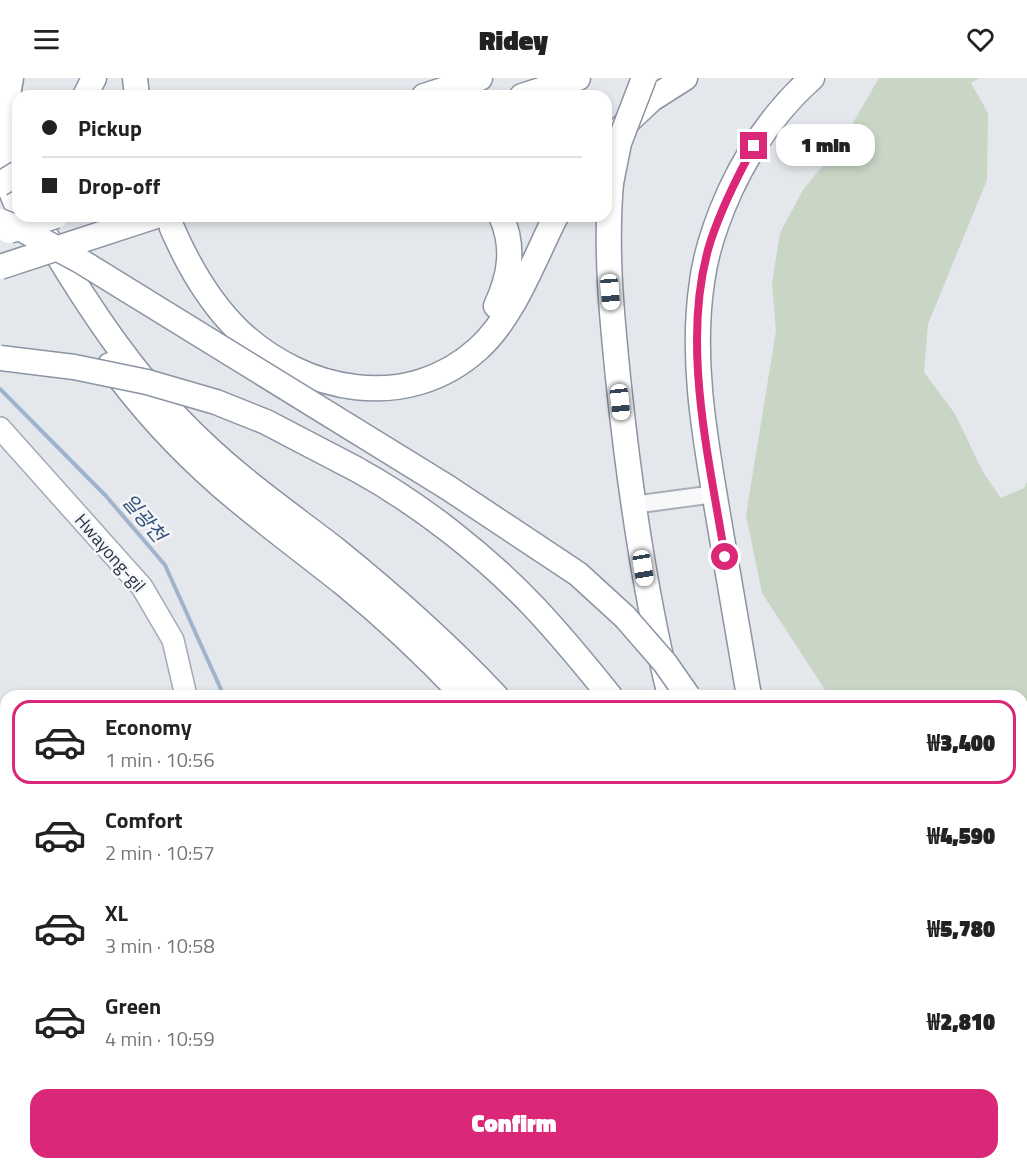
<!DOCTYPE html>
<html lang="en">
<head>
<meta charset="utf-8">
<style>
  body { margin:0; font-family:"Titillium Web","Noto Sans KR",sans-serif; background:#f6f6f6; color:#222; height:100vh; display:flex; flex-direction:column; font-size:22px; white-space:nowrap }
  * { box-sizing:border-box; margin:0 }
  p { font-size:20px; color:#767676 }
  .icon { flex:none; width:33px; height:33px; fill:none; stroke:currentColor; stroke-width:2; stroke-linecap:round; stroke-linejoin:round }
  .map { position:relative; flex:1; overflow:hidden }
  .drawer { position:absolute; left:0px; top:612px; width:1028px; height:480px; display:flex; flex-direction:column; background:#fff; border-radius:18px 18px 0 0; box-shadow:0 3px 9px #0003 }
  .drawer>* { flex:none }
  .guide { position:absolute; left:12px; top:12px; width:600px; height:132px; border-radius:18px; box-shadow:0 3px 9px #0003; display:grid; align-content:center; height:132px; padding:0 30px; background:#fff }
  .end { position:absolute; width:27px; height:27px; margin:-14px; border:8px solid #db2777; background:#fff; box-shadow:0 0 0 3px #fff }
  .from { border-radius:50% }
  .bubble { position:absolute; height:42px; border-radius:18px; background:#fff; box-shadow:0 3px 9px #0003; font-size:20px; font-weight:800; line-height:42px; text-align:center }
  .car { position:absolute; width:18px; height:36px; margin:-18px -9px; border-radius:8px; box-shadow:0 0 4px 2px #0007; background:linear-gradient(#fff 24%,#345 0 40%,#fff 0 76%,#345 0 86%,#fff 0) }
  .guide b { display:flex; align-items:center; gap:21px; height:57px; font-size:22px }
  .guide b+b { border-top:2px solid #e0e0e0 }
  .guide i { width:15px; height:15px; background:#222 }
  ul { padding:10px 0 0; list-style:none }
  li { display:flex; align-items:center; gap:18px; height:84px; margin:0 12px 9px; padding:0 18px; border:3px solid transparent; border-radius:18px }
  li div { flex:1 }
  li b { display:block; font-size:22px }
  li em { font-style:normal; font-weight:800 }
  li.active { border-color:#db2777 }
  li>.icon { width:54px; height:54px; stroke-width:1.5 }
  .button { display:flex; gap:12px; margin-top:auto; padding:12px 30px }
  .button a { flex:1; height:69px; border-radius:18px; background:#db2777; color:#fff; font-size:24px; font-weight:800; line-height:69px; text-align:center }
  header { display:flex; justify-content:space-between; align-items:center; height:78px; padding:0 30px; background:#fff; font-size:27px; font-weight:800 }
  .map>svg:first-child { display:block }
</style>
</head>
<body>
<header><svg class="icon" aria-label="menu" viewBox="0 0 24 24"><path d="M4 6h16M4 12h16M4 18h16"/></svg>Ridey<svg class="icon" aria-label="heart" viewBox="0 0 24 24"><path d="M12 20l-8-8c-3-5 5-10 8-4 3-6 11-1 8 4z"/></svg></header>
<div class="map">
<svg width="1027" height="1092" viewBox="0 0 1027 1092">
  <rect width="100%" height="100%" fill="#e4e7ec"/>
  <!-- green -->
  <path fill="#c9d6c5" d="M879 0H979L971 5 988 35 987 102 928 246 924 294 955 336 983 394 1001 420 1024 410 1027 404V1048L1022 1045V618H829L762 515 746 437 776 253 772 206 780 155 803 112 842 64Z
    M524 1086H703L709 1092H525Z"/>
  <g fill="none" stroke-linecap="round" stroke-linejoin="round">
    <!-- stream -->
    <path stroke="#9fb4cc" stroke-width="4" d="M0 311 106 418 165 487 224 618
      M244 1086 245 1092"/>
    <!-- highway-tunnel -->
    <path stroke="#bfc3cb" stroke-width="24" stroke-dasharray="24 12" stroke-linecap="butt" d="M816 1086 825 1092"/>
    <!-- minor casing -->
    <g stroke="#a9aeb7" stroke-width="20">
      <path id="minor" d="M633 427 715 416
        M502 1086 504 1092"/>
    </g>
    <!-- major casing -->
    <g stroke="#a3abb8" stroke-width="24">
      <path id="major" d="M0 350 142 509 173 562 186 618
        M226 1086 227 1092"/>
    </g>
    <!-- highway casing -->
    <g stroke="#8b94a3" stroke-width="27">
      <path id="highway" d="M11 0C4 32 8 66 18 96
        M135 0 137 18
        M85 18 94 0
        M424 18 480 0
        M522 18 578 0
        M606 64 652 21 685 0
        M0 87 18 130
        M611 105C605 173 612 241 619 309 630 413 645 516 670 618
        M167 138C184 180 207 222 239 253 305 315 407 335 478 271 514 239 534 181 556 138
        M48 161C92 235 140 307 204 366 245 405 291 437 335 471 392 517 446 565 496 618
        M496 228C510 198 515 169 501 138
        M110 287C142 331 179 371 220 407 260 442 303 473 344 506 387 541 426 578 464 618
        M356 391C420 426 485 477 536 531 562 559 586 588 610 618
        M447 409 578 496 625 539
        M749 618C739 560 729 501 719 443 706 365 690 284 702 204 706 172 717 142 730 113 750 70 777 31 812 0
        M748 1086 751 1092
        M837 1086 840 1092
        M856 1086 860 1092"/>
    </g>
    <!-- minor -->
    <use href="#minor" stroke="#f7f8fa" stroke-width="16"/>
    <!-- major -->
    <use href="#major" stroke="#fff" stroke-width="21"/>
    <!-- highway -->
    <use href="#highway" stroke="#fff" stroke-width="24"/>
    <!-- highway-bridge casing -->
    <g stroke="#8b94a3" stroke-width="27" stroke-linecap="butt">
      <path id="highway-bridge" d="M611 105 619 65 644 0
        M0 106 18 95
        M0 143 23 152 82 184 447 409
        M9 153 56 138
        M0 189 156 138
        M0 280 74 289 147 304 216 324 266 344 356 391
        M625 539 665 585 688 618"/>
    </g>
    <!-- highway-bridge -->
    <use href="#highway-bridge" stroke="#fff" stroke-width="24"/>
  </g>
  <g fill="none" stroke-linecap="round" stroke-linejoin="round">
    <!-- route -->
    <path stroke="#db2777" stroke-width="8" d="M725 479C709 379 680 263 710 165 721 131 737 99 754 68"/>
  </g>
  <g text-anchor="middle" stroke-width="5" stroke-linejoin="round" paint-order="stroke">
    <!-- street labels -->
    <g font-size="18" fill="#2b3445" stroke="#f4f6f9">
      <text transform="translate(110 475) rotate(49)" y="6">Hwayong-gil</text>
    </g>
    <!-- water labels -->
    <g font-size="20" font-style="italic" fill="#34527a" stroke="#f4f6f9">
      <text transform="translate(144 440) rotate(50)" y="7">일광천</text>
    </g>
  </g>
</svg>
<i class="end from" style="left:725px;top:479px"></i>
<i class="end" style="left:754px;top:68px"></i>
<div class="bubble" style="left:776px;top:46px;width:99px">1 min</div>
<i class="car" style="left:610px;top:214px;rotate:175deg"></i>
<i class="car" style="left:620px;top:324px;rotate:174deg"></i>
<i class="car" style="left:643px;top:490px;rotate:171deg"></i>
<div class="guide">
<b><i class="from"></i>Pickup</b>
<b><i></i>Drop-off</b>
</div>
<section class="drawer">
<ul>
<li class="active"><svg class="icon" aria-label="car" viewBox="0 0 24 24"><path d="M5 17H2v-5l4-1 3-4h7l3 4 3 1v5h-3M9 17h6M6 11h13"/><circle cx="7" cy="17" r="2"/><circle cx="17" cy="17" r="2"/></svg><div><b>Economy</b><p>1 min · 10:56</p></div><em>₩3,400</em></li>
<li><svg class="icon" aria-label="car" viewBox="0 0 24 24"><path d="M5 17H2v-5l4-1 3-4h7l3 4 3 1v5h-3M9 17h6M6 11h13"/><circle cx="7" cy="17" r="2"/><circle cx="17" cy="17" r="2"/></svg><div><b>Comfort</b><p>2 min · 10:57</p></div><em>₩4,590</em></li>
<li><svg class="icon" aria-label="car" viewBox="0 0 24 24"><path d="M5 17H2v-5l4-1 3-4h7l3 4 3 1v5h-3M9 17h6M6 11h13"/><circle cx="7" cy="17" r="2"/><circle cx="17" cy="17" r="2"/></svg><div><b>XL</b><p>3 min · 10:58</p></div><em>₩5,780</em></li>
<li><svg class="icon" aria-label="car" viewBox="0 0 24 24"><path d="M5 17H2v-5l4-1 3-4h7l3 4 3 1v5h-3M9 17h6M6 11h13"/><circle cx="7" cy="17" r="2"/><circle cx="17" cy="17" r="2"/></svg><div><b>Green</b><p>4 min · 10:59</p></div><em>₩2,810</em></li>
</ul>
<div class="button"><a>Confirm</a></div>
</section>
</div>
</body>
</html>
